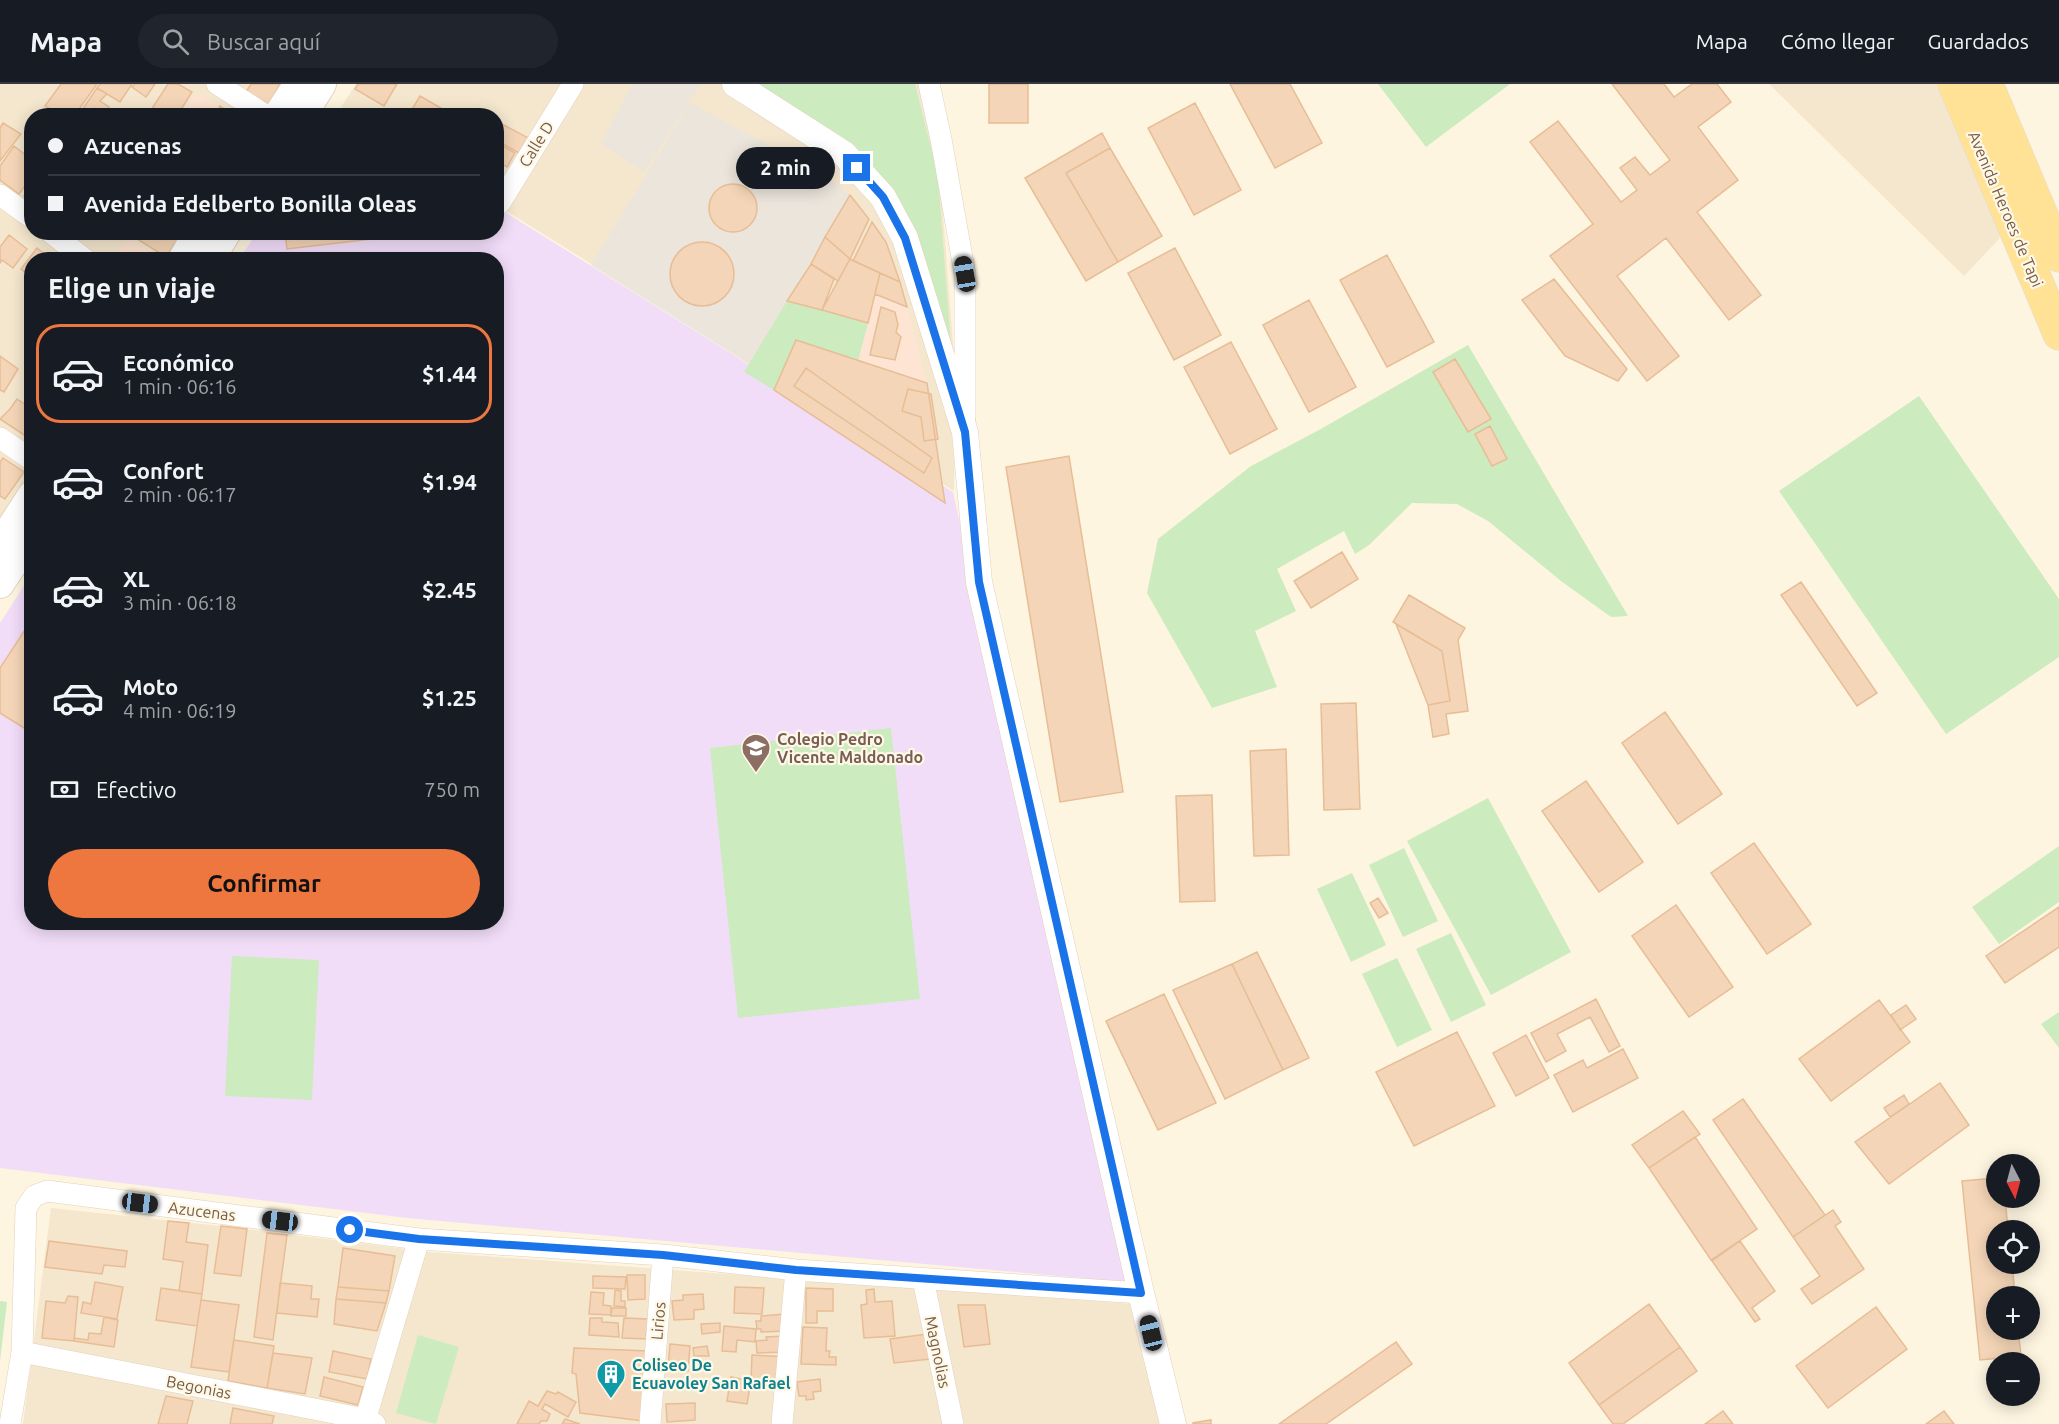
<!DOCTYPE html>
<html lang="es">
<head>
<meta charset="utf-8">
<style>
  body { margin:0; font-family:Ubuntu,sans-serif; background:#20242c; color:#f1f3f6; height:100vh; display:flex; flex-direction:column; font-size:22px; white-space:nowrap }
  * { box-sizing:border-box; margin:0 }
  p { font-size:20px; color:#9ea1a6 }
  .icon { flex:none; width:33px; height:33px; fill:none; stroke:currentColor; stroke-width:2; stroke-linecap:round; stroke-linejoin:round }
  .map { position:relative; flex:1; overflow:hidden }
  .panel { position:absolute; left:24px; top:168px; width:480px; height:678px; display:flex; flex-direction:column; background:#171b24; border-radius:24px; box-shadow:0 3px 15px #0003 }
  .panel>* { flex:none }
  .banner { position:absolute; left:24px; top:24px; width:480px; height:132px; border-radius:24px; box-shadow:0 3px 15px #0003; display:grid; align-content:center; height:132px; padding:0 24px; background:#171b24 }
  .needle { width:39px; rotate:174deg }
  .fabs { position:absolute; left:1986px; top:1070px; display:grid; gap:12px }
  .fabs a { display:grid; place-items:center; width:54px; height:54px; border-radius:50%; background:#171b24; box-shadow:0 3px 15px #0003; font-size:30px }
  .end { position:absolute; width:27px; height:27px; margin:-14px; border:8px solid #1a73e8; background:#fff; box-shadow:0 0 0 3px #fff }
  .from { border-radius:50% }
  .bubble { position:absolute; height:42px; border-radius:21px; background:#171b24; box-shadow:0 3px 15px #0003; font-size:20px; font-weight:700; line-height:42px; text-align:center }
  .car { position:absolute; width:18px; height:36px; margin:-18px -9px; border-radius:8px; box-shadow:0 0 4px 2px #0007; background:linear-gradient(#222 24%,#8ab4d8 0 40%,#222 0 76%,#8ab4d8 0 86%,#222 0) }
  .banner b { display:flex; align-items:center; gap:21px; height:57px; font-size:22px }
  .banner b+b { border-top:2px solid #363941 }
  .banner i { width:15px; height:15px; background:#f1f3f6 }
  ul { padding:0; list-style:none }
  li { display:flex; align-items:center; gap:18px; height:99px; margin:0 12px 9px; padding:0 12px; border:3px solid transparent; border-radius:24px }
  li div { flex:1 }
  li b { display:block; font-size:22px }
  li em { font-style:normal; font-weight:700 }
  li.current { border-color:#ed773f }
  li>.icon { width:54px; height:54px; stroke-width:1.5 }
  h2 { padding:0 24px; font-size:27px; line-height:72px }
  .pay { display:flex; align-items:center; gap:15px; height:66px; padding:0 24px; font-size:22px }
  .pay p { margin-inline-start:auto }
  .primary-button { display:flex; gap:12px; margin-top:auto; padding:12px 24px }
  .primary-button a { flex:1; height:69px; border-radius:36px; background:#ed773f; color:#111; font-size:24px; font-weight:700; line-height:69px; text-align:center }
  header { display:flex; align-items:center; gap:36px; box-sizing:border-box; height:84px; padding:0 30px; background:#171b24; border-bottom:2px solid #363941 }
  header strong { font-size:28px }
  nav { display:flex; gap:33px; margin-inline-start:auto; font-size:21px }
  .search { width:420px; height:54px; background:#20242c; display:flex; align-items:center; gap:15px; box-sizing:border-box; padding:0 21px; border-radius:33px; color:#9ea1a6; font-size:22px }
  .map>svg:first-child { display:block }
</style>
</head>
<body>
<header>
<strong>Mapa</strong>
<div class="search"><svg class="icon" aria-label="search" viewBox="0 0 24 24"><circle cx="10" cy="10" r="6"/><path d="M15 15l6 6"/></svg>Buscar aquí</div>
<nav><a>Mapa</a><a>Cómo llegar</a><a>Guardados</a></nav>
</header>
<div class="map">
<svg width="2059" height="1340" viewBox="0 0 2059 1340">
  <rect width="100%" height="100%" fill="#fdf5e0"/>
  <!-- residential -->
  <path fill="#f5e7ce" d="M0 0H289L267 31 32 32V148L189 149 171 175 32 176 31 391 0 440Z
    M356 0H922L940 92 956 297 954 407 497 121 496 32 355 31 341 23Z
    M1769 0H1941L2002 147 1999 155 1964 192Z
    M51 1124 221 1142 430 1168 1135 1220 1164 1340H23Z"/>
  <!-- commercial -->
  <path fill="#fee4d3" d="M196 10 218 20 210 31H180Z
    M128 154 160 175 115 174Z
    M875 210 907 223 927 299 858 277Z"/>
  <!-- industrial -->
  <path fill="#ebe5dc" d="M632 0H701L644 88 601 60Z
    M690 19 820 88 850 111 749 280 591 181Z"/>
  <!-- education -->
  <path fill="#f2ddf9" d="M497 123 953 408 1127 1198 407 1134 0 1084V539L31 491 32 838H496V176L239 175 257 149 496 148Z"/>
  <!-- green -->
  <path fill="#ccebbf" d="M759 0H915L938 92 953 289 917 154 756 6Z
    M1378 0H1510L1426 63Z
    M787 217 868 239 858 277 796 257 774 306 744 288Z
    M1468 261 1628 532 1611 533 1561 497 1488 437 1457 420 1412 419 1369 461 1355 470 1344 447 1277 485 1296 527 1255 547 1277 603 1212 624 1147 509 1158 455 1251 382 1319 346Z
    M1919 312 2059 515V573L1946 650 1779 407Z
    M891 644 920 915 738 934 710 664Z
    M1488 714 1571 868 1491 911 1407 757Z
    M2059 762V818L1999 860 1972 823Z
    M1404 764 1438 837 1403 853 1369 781Z
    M1352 789 1386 861 1351 878 1317 805Z
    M1451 849 1486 921 1451 938 1416 865Z
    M232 872 319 876 312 1016 225 1012Z
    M1397 874 1432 946 1397 963 1362 890Z
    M2059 928V964L2041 940Z
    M0 1217 7 1218 0 1277Z
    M418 1251 459 1263 436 1340 396 1329Z"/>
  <!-- building -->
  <path fill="#f4d5b7" stroke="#e7bd96" stroke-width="1.5" d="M61 0H97L74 32H63L45 22Z
    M100 0H132L120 18 97 4Z
    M135 0H155L146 13 132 3Z
    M168 0H178L192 8 177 32H159L151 26Z
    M251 0H280L268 21 246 8Z
    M358 0H397L384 22 355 5Z
    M989 0H1028V39H989Z
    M1230 0H1290L1322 59 1275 84Z
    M1612 0H1664L1674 13 1692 0H1717L1731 18 1698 43 1738 96 1697 128 1761 211 1729 236 1666 154 1617 192 1679 272 1647 297 1550 172 1593 140 1530 58 1558 37 1621 118 1637 106 1620 84 1635 73 1650 91 1670 76Z
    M97 4 107 10 100 17 109 23 103 30 94 24 89 32H78Z
    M420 12 446 27 443 32H408Z
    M1195 19 1241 106 1194 131 1148 44Z
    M220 22 234 32H215Z
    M149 25 157 32H144Z
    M3 39 21 50 0 77V44Z
    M500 39 534 57 526 73 496 56V45Z
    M1102 49 1110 64 1066 89 1118 178 1086 197 1025 94Z
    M496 58 515 69 507 83 496 77Z
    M14 62 32 76V92L19 110 0 96V82Z
    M1110 64 1162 152 1118 178 1066 89Z
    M709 124a24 24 0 1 1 48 0a24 24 0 1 1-48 0Z
    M32 100V116L24 112Z
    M850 111 869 135 850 175 825 153Z
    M872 138 886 158 900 198 853 177Z
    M126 148H164L177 156 166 173Z
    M285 148H422V149L287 165Z
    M9 151 27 165 13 184 2 176 0 179V163Z
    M825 153 850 175 838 197 811 180Z
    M670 190a32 32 0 1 1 64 0a32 32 0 1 1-64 0Z
    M37 164 52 176H32V193L21 185Z
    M1175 164 1221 251 1174 276 1128 189Z
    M1387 171 1434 258 1387 283 1340 196Z
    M850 175 880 189 868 239 822 226Z
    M811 180 834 195 822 226 787 217Z
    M880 189 900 198 907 223 875 210Z
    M1554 195 1627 285 1618 297 1565 272 1522 216Z
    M1309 216 1356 303 1309 328 1263 241Z
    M881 223 895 228 898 241 896 248 901 253 895 276 870 271Z
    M796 256 927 299 945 419 774 306Z
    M1231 258 1277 345 1230 370 1184 283Z
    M0 272 18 285 4 308 0 306Z
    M1455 275 1491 335 1468 348 1433 288Z
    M806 284 932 374 924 389 794 302Z
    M908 305 931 310 938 355 924 357 921 333 902 327Z
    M17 315 32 325V356L0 335 10 325Z
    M1490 342 1507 375 1492 382 1475 350Z
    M1069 372 1123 708 1060 718 1006 383Z
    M3 374 24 388 5 415 0 412V378Z
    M1342 468 1358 495 1311 524 1294 497Z
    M1801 498 1877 609 1857 622 1781 511Z
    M1409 511 1465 544 1458 556 1468 627 1446 630 1449 650 1433 653 1428 621 1450 617 1442 567 1393 538Z
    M32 535V649L0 629V584Z
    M1396 540 1442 567 1450 617 1428 621Z
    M1356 619 1360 725 1324 726 1321 620Z
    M1665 628 1722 710 1678 740 1622 659Z
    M1286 665 1289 771 1254 772 1250 667Z
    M1586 697 1643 778 1599 808 1542 727Z
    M1212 711 1215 817 1180 818 1176 712Z
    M1754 759 1811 840 1767 870 1711 789Z
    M1378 814 1388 829 1379 834 1370 819Z
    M1676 821 1733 903 1689 933 1632 852Z
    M2059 823V863L2005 899 1986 872Z
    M1257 868 1309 974 1283 986 1232 880Z
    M1232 880 1283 986 1225 1015 1173 906Z
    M1164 910 1216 1019 1158 1046 1106 937Z
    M1596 915 1620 962 1609 968 1590 933 1557 950 1566 967 1546 978 1531 949Z
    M1879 916 1910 958 1831 1017 1799 975Z
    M1906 921 1916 935 1900 946 1891 931Z
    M1457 948 1495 1022 1414 1062 1376 988Z
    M1526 951 1549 994 1516 1012 1493 969Z
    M1623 965 1638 994 1573 1028 1554 991 1583 976 1587 984Z
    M1940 999 1969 1041 1889 1100 1855 1058Z
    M1904 1011 1909 1020 1890 1033 1884 1024Z
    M1743 1015 1825 1131 1793 1153 1713 1036Z
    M1683 1027 1700 1050 1649 1084 1632 1061Z
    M1695 1053 1757 1145 1711 1176 1649 1084Z
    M1996 1094V1113H2005L2008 1146H1996V1179H2012L2015 1212H1996V1245H2018L2021 1272 1980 1276 1962 1097Z
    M1833 1126 1841 1138 1835 1142 1864 1185 1812 1220 1801 1205 1820 1192 1793 1153Z
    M168 1137 189 1139 186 1158 208 1161 202 1210 179 1207 183 1178 163 1175Z
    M221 1142 247 1145 241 1192 214 1189Z
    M267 1149 287 1151 273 1256 254 1253Z
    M49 1157 127 1167 125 1183 104 1181 102 1190 45 1183Z
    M1740 1157 1775 1207 1752 1224 1760 1235 1755 1238 1712 1177Z
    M343 1164 395 1172 389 1207 338 1203Z
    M627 1191H645V1215L628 1216Z
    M593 1192 626 1193 625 1205 593 1204Z
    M95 1198 123 1203 117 1235 81 1229 83 1218 91 1220Z
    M280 1199 312 1202 311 1215H319L317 1233 277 1229Z
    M338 1203 389 1207 386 1219 336 1215Z
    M735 1203 764 1204 762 1230 734 1229Z
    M161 1204 202 1210 197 1242 156 1236Z
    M806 1204 833 1205V1227H817V1239H806Z
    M874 1205 875 1218 892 1217 895 1252 864 1254 861 1221 867 1220 866 1206Z
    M615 1206 621 1207V1217H625V1223L614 1222Z
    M591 1208 604 1209 603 1221 611 1222V1231L589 1230Z
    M703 1210 704 1225 694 1226V1235L674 1236 672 1217 683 1216V1211Z
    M68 1212 78 1213 74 1257 42 1254 46 1217 65 1219Z
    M336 1215 386 1219 377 1247 334 1240Z
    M201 1216 239 1221 229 1288 191 1283Z
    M1649 1220 1680 1263 1599 1321 1569 1279Z
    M958 1221H985L990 1260 964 1263Z
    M1876 1223 1907 1265 1828 1324 1796 1282Z
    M612 1224H626V1232H611Z
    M784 1230 785 1247 761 1248V1245H757L756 1237H761V1232Z
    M104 1233 118 1236 114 1263 74 1257V1254L88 1256 89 1249 101 1250Z
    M590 1234H602V1238L618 1239 619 1253 589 1251Z
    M624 1234 649 1235 646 1251H649V1255L622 1254Z
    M720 1239V1248L702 1250 701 1240Z
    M724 1242 756 1245 755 1258 737 1256 736 1268 722 1267Z
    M803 1243 827 1244 826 1267H830L829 1273H836V1281L801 1280Z
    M927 1250 930 1275 894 1279 890 1255Z
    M785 1252 786 1268 757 1269 756 1257 767 1256 766 1253Z
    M234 1256 274 1262 267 1304 228 1297Z
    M1396 1258 1412 1280 1326 1340H1279Z
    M670 1260 690 1262 688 1287 668 1286Z
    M707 1262 709 1272H694L693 1264Z
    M1680 1263 1697 1287 1623 1340H1613L1599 1321Z
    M574 1264 648 1267 643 1337 580 1329 576 1290 572 1289Z
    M333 1267 371 1275 367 1295 329 1288Z
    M273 1269 312 1274 305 1310 267 1304Z
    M752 1271 787 1273 786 1298 751 1297Z
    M324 1293 363 1303 358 1321 320 1312Z
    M731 1293 751 1297 747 1320 727 1317Z
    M820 1295 821 1307 813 1308 814 1315 806 1316V1312H799L797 1298Z
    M547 1307 556 1310 558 1308 576 1318 568 1333 545 1320 542 1325 550 1330 547 1337H541L539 1340H517L529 1317 538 1322Z
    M166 1312 193 1317 187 1340H158Z
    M695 1319V1336L667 1338 666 1320Z
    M233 1324 274 1332 272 1340H230Z
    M1723 1327 1733 1340H1705Z
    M1944 1327 1954 1340H1926Z
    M565 1335 580 1340H562Z
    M1211 1336V1340H1193V1339Z"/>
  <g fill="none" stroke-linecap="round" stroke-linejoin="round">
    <!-- minor casing -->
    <g stroke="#e2d1bc" stroke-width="22">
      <path id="minor" d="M217 0 267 32
        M929 0 941 55 965 190V333
        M0 111 32 134
        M500 119 573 0
        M50 148 86 176
        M0 354 32 376
        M923 1195 953 1340
        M22 1268 365 1335 375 1340
        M10 1340 22 1268 26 1124 34 1112 47 1107 419 1155 663 1171 796 1186 1141 1209
        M364 1340 419 1155
        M650 1340 663 1171
        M782 1340 796 1186"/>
    </g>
    <!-- tertiary casing -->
    <g stroke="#e2d1bc" stroke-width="27">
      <path id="tertiary" d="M735 0 844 70 883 113 905 154 965 348 979 498 1141 1209 1173 1340"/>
    </g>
    <!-- secondary casing -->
    <g stroke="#e7d3ba" stroke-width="30">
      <path id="secondary" d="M277 32 298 0
        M302 32 322 0
        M182 176 198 148
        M210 176 227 148
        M0 460 32 411
        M0 500 32 451"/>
    </g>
    <!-- primary casing -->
    <g stroke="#e1dbd7" stroke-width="33">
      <path id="primary" d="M1954 0 2059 250
        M1987 0 2059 172"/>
    </g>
    <!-- minor -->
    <use href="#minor" stroke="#fff" stroke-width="21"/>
    <!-- tertiary -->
    <use href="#tertiary" stroke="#fff" stroke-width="26"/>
    <!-- secondary -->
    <use href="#secondary" stroke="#fff" stroke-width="28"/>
    <!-- primary -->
    <use href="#primary" stroke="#ffe295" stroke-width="32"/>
  </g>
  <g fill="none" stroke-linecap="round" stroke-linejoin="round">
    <!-- route -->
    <path stroke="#1a73e8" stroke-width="8" d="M350 1146 419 1155 663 1171 796 1186 1141 1209 979 498 965 348 905 154 883 113 857 84"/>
  </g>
  <!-- icons -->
  <defs>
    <g id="university-pin" transform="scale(1.5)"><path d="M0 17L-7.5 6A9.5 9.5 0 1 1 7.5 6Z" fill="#8d6e63" stroke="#fff8e7"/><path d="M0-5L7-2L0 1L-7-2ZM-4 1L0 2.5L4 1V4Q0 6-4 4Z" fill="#fff"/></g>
    <g id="building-pin" transform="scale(1.5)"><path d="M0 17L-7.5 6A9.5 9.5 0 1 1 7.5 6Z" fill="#0f9aa8" stroke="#fff8e7"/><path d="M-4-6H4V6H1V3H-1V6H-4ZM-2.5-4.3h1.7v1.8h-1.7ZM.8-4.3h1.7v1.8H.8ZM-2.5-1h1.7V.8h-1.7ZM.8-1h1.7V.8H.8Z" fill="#fff"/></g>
  </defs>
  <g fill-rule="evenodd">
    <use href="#university-pin" x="756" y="664"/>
    <use href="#building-pin" x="611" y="1290"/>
  </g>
  <g text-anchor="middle" stroke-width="4.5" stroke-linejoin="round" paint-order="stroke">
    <!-- street labels -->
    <g font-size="16" fill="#755c47" stroke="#fff8e7">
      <text transform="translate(536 60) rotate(-58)" y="6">Calle D</text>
      <text transform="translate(2006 125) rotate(67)" y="6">Avenida Heroes de Tapi</text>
      <text transform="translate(202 1127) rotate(7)" y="6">Azucenas</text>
      <text transform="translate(658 1237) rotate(-85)" y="6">Lirios</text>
      <text transform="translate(938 1268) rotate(78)" y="6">Magnolias</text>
      <text transform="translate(199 1303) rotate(11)" y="6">Begonias</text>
    </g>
    <!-- education labels -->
    <g font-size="16" font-weight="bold" fill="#785e54" stroke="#fff8e7" text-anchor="start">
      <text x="777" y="661">Colegio Pedro<tspan x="777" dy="18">Vicente Maldonado</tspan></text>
    </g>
    <!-- culture labels -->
    <g font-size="16" font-weight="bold" fill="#0d838f" stroke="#fff8e7" text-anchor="start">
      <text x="632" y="1287">Coliseo De<tspan x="632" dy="18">Ecuavoley San Rafael</tspan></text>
    </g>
  </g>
</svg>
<div class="fabs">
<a><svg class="needle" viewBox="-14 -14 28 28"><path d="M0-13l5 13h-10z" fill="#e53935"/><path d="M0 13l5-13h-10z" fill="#9ea1a6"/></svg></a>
<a><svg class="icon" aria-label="locate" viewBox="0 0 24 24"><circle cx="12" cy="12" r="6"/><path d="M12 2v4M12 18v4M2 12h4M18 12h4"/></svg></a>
<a>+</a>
<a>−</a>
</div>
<i class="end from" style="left:350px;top:1146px"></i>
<i class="end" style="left:857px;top:84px"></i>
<div class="bubble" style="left:736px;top:63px;width:99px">2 min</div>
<i class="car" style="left:965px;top:190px;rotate:350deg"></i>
<i class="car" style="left:140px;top:1119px;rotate:97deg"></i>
<i class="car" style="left:280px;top:1137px;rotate:277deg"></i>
<i class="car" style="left:1151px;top:1249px;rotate:346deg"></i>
<div class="banner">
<b><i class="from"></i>Azucenas</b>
<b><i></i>Avenida Edelberto Bonilla Oleas</b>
</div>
<section class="panel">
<h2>Elige un viaje</h2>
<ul>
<li class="current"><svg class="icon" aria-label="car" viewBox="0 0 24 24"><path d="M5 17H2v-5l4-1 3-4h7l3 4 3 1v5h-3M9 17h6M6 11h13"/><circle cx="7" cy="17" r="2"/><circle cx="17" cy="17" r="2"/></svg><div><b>Económico</b><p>1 min · 06:16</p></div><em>$1.44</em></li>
<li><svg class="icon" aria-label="car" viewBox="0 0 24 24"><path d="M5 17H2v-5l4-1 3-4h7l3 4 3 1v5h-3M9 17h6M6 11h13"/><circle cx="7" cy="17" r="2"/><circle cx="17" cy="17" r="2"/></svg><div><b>Confort</b><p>2 min · 06:17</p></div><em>$1.94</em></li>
<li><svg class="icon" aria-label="car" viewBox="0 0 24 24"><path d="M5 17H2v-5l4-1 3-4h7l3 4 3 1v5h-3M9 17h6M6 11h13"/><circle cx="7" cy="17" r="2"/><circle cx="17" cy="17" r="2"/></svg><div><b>XL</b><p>3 min · 06:18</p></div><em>$2.45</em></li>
<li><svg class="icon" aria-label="car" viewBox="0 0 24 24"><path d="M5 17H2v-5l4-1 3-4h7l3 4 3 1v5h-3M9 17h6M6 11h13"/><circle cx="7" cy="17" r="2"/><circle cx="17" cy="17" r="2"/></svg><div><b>Moto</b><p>4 min · 06:19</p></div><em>$1.25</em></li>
</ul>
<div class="pay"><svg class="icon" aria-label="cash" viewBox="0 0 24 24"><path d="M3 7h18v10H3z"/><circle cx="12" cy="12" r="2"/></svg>Efectivo<p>750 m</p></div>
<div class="primary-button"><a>Confirmar</a></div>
</section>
</div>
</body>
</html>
